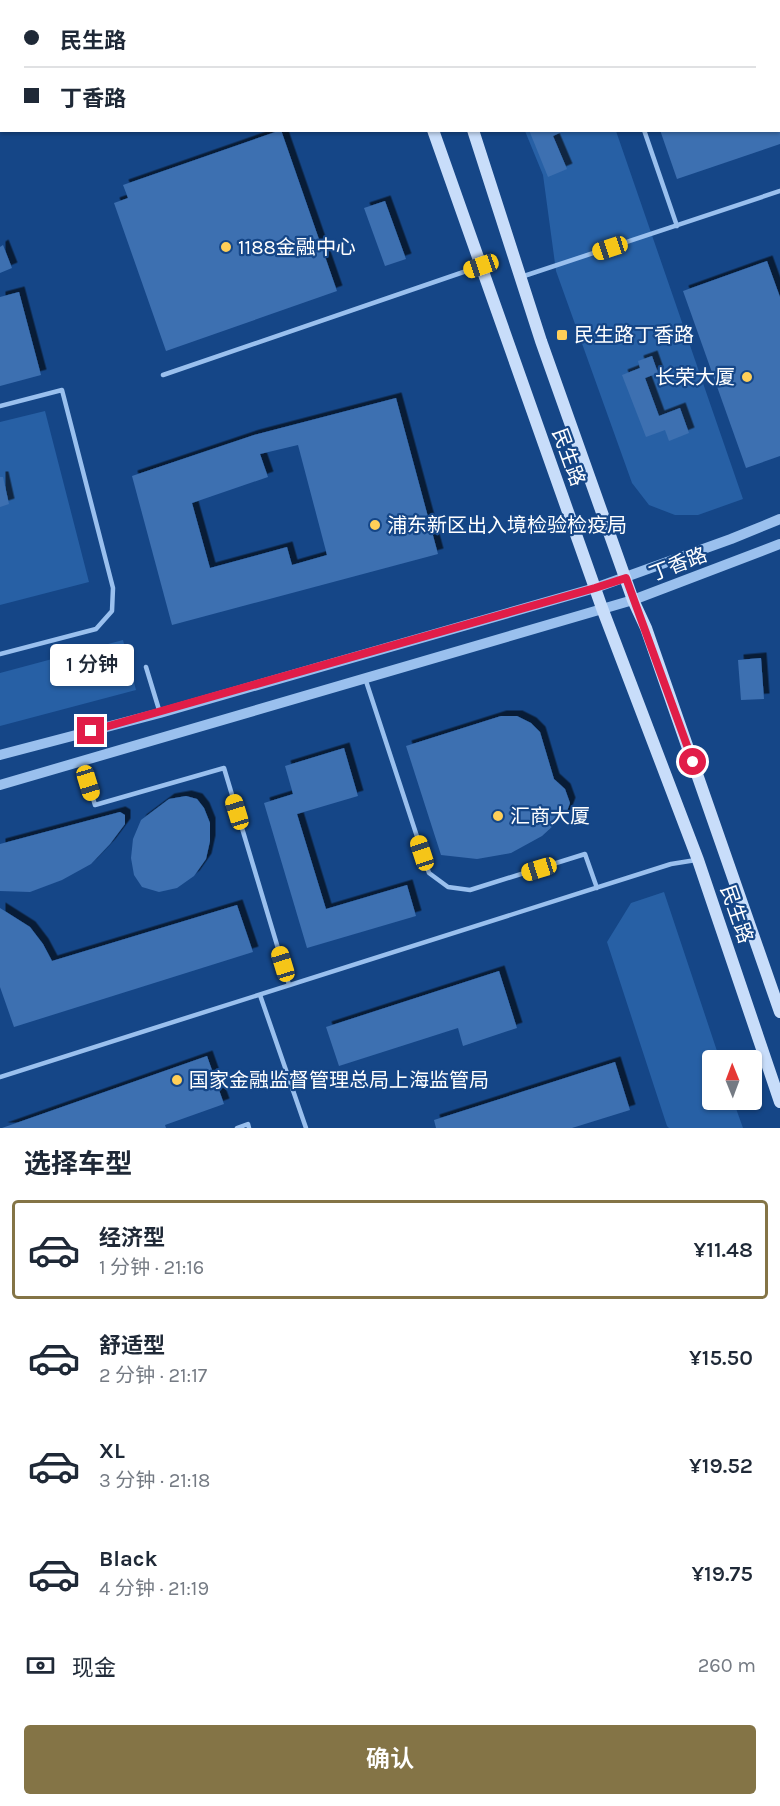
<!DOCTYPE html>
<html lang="zh">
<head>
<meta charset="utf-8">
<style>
  body { margin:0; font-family:Karla,"Noto Sans SC",sans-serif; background:#f6f6f7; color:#1f2937; height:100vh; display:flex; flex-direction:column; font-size:22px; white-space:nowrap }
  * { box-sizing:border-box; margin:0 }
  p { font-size:20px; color:#747a83 }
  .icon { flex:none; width:33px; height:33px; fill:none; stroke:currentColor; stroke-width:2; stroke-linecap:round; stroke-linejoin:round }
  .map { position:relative; height:1128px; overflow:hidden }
  .panel { display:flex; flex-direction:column; background:#fff; flex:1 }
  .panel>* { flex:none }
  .top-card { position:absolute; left:0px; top:0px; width:780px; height:132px; box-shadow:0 2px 4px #0004; display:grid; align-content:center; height:132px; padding:0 24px; background:#fff }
  .needle { width:39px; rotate:359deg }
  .fabs { position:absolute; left:702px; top:1050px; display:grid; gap:12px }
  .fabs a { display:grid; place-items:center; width:60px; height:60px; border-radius:6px; background:#fff; box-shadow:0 2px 4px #0004; font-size:30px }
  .end { position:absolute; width:27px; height:27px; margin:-14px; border:8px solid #e11d48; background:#fff; box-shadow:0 0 0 3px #fff }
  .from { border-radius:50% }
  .bubble { position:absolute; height:42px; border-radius:6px; background:#fff; box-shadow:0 2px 4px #0004; font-size:20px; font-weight:600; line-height:42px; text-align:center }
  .car { position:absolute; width:18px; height:36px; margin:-18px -9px; border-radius:8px; box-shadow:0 0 4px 2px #0007; background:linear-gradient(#f5c518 24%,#345 0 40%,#f5c518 0 76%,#345 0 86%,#f5c518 0) }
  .top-card b { display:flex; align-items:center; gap:21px; height:57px; font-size:22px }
  .top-card b+b { border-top:2px solid #e0e1e3 }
  .top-card i { width:15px; height:15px; background:#1f2937 }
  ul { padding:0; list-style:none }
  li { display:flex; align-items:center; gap:18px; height:99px; margin:0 12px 9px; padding:0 12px; border:3px solid transparent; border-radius:6px }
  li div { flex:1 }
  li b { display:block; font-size:22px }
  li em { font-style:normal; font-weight:600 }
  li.active { border-color:#847446 }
  li>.icon { width:54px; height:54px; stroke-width:1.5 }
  h2 { padding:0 24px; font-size:27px; line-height:72px }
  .pay { display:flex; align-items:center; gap:15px; height:66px; padding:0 24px; font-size:22px }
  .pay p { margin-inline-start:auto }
  .primary-button { display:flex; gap:12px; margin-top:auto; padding:12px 24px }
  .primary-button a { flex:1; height:69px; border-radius:6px; background:#847446; color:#fff; font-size:24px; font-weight:600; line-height:69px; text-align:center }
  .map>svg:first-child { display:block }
</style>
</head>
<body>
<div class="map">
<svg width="780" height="1128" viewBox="0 0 780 1128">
  <defs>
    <filter id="shadow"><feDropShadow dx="5.5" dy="-5.5" stdDeviation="0" flood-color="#0009"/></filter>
  </defs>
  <rect width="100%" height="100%" fill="#154687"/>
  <!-- green -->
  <path fill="#2760a5" d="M676 0H780V13L779 14 778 2 674 1Z
    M525 131H616L743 499 698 515H675L649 505 632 483 556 271 543 175Z
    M45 411 89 582 0 605V422Z
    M123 640 136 690 0 726V673Z
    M664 892 720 1060H712V1100H733L743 1128H669L667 1126 607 942 631 903Z"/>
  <!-- building -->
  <path fill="#3d70b1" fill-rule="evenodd" filter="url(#shadow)" d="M281 130 337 291 166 351 114 203 128 198 123 185Z
    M529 130H566L553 136 567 169 548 177Z
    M660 130H780V144L677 179Z
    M385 201 406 259 385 266 364 208Z
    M3 245 12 268 0 273V247Z
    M767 261 780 297V456L746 468 683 291Z
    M19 292 41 375 0 386V297Z
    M652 356 658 373 645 378 659 416 680 408 689 433 669 441 665 430 646 437 622 375 640 368 638 361Z
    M396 398 438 554 172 625 132 476 254 435ZM298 445 327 555 292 565 287 547 210 568 192 503 268 477 260 454Z
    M0 477H3L9 504 0 507Z
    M761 658 764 699 741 700 738 660Z
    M501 716H517L531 723 540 732 554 779 565 789 570 803 566 814 542 836 511 853 477 859 441 855 406 746Z
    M344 748 358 796 297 814 326 909 407 885 416 916 307 948 264 803 293 794 285 766Z
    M186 796 197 799 204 808 210 823V841L206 859 194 876 177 888 159 892 142 887 134 875 131 858 133 839 141 820 169 799Z
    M120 812 125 815V824L110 844 91 864 62 880 30 892 0 891V844Z
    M237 905 253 952 14 1027 0 987V908L30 927 43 944 52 961Z
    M499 971 517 1028 463 1046 458 1028 339 1066 326 1027Z
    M207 1056 224 1104 165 1125 166 1128H2Z
    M615 1062 630 1110 572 1128H436L434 1120Z"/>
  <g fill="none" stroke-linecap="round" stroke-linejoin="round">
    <!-- service -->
    <path stroke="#9ac0ee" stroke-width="4.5" d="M651 2 654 0
      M778 32H780
      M644 130 677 226
      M521 277 780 191
      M163 375 481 266
      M0 406 62 390 113 588 112 611 96 629 0 654
      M146 667 160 713
      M365 678 429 873 448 887 470 890 585 854 597 888
      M82 762 95 805 224 768 289 985
      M260 995 306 1128
      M0 1077 671 864 696 860
      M237 1128 248 1124 249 1128"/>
    <!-- tertiary -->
    <path stroke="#9ac0ee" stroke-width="10" d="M0 755 160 713 595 588 731 539 780 519
      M0 785 633 600 780 544"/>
    <!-- secondary -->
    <path stroke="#c8ddfa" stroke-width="12" d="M387 0V2
      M429 0V2
      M433 130 602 608 698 860 780 1102
      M473 130 541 341 633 600 646 628 780 1012"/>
    <!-- primary -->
    <path stroke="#e2edff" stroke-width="15" d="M213 2 216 0
      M0 87H2"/>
    <!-- trunk -->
    <path stroke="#f0f6ff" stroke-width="16" d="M10 2 14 0
      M103 2 107 0
      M0 46 2 45"/>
  </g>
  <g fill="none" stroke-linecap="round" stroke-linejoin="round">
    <!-- route -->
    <path stroke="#e11d48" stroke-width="8" d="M91 731 595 588 626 578 693 762"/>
  </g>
  <!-- markers -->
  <g fill="#ffcf58" stroke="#154687" stroke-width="2">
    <circle cx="226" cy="247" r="6"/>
    <rect x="556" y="329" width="12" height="12" rx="3"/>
    <circle cx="747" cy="377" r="6"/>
    <circle cx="375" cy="525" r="6"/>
    <circle cx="498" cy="816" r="6"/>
    <circle cx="177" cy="1080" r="6"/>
  </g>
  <g text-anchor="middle" stroke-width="4.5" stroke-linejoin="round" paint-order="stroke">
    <!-- poi labels -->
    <g font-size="20" fill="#fff" stroke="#154687" text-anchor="start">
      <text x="238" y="254">1188金融中心</text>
      <text x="574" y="342">民生路丁香路</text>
      <text x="735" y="384" text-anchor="end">长荣大厦</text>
      <text x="387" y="532">浦东新区出入境检验检疫局</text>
      <text x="510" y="823">汇商大厦</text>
      <text x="189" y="1087">国家金融监督管理总局上海监管局</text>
    </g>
    <!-- street labels -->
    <g font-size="20" fill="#fff" stroke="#154687">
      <text transform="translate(569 457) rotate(70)" y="7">民生路</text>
      <text transform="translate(678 564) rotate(-21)" y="7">丁香路</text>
      <text transform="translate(737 914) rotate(71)" y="7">民生路</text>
    </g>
  </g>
</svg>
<div class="fabs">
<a><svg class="needle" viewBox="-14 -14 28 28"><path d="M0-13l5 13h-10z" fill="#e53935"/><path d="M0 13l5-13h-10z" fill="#747a83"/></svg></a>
</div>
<i class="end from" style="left:693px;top:762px"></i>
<i class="end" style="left:91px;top:731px"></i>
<div class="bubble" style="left:50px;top:644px;width:84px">1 分钟</div>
<i class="car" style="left:610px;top:248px;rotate:252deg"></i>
<i class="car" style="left:481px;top:266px;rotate:251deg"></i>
<i class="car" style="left:88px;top:783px;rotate:163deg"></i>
<i class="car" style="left:237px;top:812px;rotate:343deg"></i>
<i class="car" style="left:422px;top:853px;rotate:342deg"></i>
<i class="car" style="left:539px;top:869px;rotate:253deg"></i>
<i class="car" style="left:283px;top:964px;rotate:343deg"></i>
<div class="top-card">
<b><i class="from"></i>民生路</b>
<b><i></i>丁香路</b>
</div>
</div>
<section class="panel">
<h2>选择车型</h2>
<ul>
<li class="active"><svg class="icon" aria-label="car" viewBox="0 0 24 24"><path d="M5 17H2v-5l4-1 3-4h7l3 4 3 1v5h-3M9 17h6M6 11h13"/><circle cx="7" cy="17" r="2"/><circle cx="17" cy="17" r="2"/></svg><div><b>经济型</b><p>1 分钟 · 21:16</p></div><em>¥11.48</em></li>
<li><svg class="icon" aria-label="car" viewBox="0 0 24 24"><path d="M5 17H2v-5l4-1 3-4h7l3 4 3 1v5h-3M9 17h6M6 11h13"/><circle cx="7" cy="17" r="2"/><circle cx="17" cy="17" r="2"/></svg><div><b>舒适型</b><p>2 分钟 · 21:17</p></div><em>¥15.50</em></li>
<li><svg class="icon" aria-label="car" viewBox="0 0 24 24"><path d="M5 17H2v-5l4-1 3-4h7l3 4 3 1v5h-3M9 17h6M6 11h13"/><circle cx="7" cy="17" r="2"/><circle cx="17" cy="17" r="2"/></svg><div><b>XL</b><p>3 分钟 · 21:18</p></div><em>¥19.52</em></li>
<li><svg class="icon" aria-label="car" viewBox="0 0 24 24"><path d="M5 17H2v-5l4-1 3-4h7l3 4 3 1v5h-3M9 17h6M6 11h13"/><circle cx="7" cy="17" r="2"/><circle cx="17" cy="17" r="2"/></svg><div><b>Black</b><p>4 分钟 · 21:19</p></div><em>¥19.75</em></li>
</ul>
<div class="pay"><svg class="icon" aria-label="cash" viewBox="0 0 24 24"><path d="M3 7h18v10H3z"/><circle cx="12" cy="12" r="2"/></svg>现金<p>260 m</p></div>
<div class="primary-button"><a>确认</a></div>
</section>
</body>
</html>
